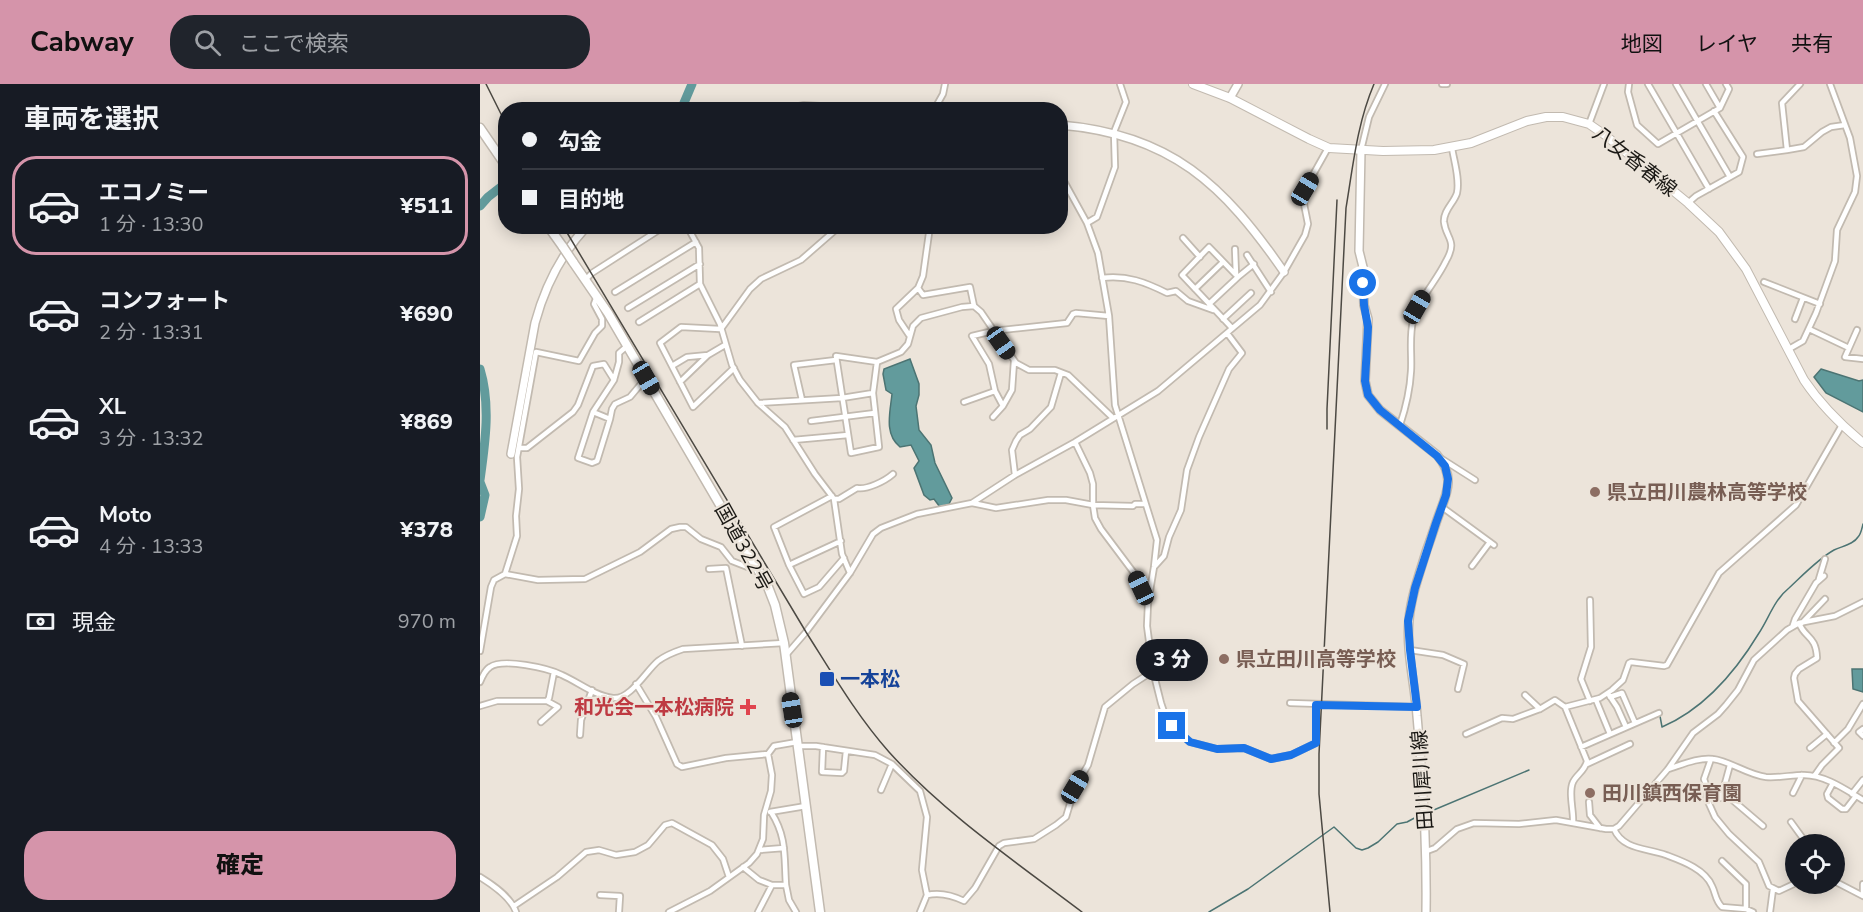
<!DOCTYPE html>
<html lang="ja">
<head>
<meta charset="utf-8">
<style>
  body { margin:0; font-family:"Nunito Sans","Noto Sans JP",sans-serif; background:#20242c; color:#f1f3f6; height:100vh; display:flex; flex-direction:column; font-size:22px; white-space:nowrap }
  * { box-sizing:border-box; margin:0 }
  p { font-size:20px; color:#9ea1a6 }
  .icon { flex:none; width:33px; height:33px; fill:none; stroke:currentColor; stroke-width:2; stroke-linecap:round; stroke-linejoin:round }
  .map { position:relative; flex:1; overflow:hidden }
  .panel { display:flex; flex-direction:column; background:#171b24; width:480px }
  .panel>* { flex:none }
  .banner { position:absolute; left:18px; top:18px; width:570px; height:132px; border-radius:24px; box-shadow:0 3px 15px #0003; display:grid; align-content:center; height:132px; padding:0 24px; background:#171b24 }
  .tools { position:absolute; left:1305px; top:750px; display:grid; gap:12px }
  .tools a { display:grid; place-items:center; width:60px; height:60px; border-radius:50%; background:#171b24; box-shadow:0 3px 15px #0003; font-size:30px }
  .end { position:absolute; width:27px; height:27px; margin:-14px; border:8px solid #1a73e8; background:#fff; box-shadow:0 0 0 3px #fff }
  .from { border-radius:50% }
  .bubble { position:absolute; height:42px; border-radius:21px; background:#171b24; box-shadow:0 3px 15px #0003; font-size:20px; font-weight:800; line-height:42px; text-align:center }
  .car { position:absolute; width:18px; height:36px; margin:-18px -9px; border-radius:8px; box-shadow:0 0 4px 2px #0007; background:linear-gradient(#222 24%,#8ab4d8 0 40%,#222 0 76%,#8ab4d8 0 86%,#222 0) }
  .banner b { display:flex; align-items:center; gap:21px; height:57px; font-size:22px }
  .banner b+b { border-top:2px solid #363941 }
  .banner i { width:15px; height:15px; background:#f1f3f6 }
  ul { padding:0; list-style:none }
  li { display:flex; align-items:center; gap:18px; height:99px; margin:0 12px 9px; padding:0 12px; border:3px solid transparent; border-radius:24px }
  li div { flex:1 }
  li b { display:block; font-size:22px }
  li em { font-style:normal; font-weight:800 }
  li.selected { border-color:#d594aa }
  li>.icon { width:54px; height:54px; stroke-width:1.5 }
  h2 { padding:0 24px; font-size:27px; line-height:72px }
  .pay { display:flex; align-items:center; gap:15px; height:66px; padding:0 24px; font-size:22px }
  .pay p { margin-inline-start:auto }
  .action { display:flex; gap:12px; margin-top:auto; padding:12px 24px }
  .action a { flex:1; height:69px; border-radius:24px; background:#d594aa; color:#111; font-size:24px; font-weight:800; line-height:69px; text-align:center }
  header { display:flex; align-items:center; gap:36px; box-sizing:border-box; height:84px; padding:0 30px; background:#d594aa; color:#111 }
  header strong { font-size:28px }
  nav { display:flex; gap:33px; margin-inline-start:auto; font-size:21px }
  .search { width:420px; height:54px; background:#20242c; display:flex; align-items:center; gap:15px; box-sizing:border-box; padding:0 21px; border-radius:24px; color:#9ea1a6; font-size:22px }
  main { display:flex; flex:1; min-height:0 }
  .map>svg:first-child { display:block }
</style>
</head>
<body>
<header>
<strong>Cabway</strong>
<div class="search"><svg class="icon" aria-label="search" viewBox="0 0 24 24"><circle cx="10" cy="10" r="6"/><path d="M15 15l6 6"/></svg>ここで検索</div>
<nav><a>地図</a><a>レイヤ</a><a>共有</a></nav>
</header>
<main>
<section class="panel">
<h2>車両を選択</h2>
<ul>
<li class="selected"><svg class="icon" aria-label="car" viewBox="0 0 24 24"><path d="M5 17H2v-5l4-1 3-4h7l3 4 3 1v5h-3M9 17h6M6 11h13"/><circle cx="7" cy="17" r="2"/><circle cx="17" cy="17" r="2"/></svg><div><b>エコノミー</b><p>1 分 · 13:30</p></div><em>¥511</em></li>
<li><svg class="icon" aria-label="car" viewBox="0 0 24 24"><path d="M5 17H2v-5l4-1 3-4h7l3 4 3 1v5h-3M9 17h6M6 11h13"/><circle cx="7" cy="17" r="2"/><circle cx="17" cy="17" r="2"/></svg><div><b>コンフォート</b><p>2 分 · 13:31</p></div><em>¥690</em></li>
<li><svg class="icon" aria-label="car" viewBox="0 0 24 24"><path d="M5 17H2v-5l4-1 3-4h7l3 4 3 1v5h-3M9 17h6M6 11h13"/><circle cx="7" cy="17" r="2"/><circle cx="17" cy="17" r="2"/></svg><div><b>XL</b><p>3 分 · 13:32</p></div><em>¥869</em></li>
<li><svg class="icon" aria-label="car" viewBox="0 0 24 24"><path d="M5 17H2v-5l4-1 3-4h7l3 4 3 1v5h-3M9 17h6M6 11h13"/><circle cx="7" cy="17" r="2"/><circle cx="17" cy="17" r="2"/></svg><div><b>Moto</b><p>4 分 · 13:33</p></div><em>¥378</em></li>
</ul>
<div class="pay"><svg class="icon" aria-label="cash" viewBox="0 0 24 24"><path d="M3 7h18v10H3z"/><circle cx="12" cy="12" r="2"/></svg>現金<p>970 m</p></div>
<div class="action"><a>確定</a></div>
</section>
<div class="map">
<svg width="1383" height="828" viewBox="0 0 1383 828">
  <rect width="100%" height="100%" fill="#ece4da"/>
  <!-- water -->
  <path fill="#629b9c" stroke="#4c7473" stroke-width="1.5" d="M430 275 439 300V311L436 322 439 346 451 361 455 379 472 414 469 420 460 423 454 415 450 416 444 411 434 384 439 377 431 361 420 363C404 350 410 329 412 310L406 306 403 290 404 285Z
    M1341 285 1379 297 1383 296V328L1346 309 1334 293Z
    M1372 585H1383V608L1373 605Z"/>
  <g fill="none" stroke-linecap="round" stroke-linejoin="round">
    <!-- stream -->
    <path stroke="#4c7473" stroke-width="1.5" d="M1180 632 1182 643C1224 625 1256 587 1279 549 1289 534 1294 516 1309 504 1323 491 1338 475 1354 466 1362 462 1373 461 1378 453 1381 450 1382 444 1383 440
      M949 728 1049 686
      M729 828 768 805 854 743 876 764 882 766 888 764 898 758 917 740 927 738 940 731"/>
    <!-- river -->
    <path stroke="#629b9c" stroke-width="9" d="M201 26 212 0
      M0 122 8 113 26 99
      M0 285C11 321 5 360 0 396
      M0 398 5 411 0 433"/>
    <!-- street casing -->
    <g stroke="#c2bab0" stroke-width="8">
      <path id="street" d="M962 0H967
        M1149 0 1148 8 1157 41 1178 60 1240 24 1249 5 1246 0
        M1168 0 1229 105
        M1196 0 1250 93
        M1226 0 1240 24
        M1320 0 1302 19 1307 66 1324 63 1342 48 1351 43 1365 41
        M454 26 463 10 465 0
        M1109 40 1124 0
        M881 66 889 33 905 0
        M1277 70 1307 66
        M580 90 607 139 618 169 629 232 635 321 677 456 674 483 668 519 667 542 673 587 681 619 686 634 692 642 710 658 737 665 764 664 791 675 811 671 836 659V621
        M1208 119 1216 112 1259 88 1263 73 1234 27
        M607 139 617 133 635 83 634 48 646 18 640 0
        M207 142 219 164 220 200 240 240 252 281 260 296 278 319 305 343 335 390 354 415 362 470 370 489
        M703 154 720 173
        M755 165 756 191
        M767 171 791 208
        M758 193 774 180
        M622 194C647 191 665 198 687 209L696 207 708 217 733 226
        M106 195 112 189 185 142
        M1284 198 1340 220
        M438 204 443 211 490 203 494 222
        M715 205 743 178
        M135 208 216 158
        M729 220 758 193 729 163 702 191 752 244
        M148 224 220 180
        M743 235 771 209
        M1315 235 1323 214
        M159 238 220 200
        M240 245 201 243 180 259 213 323 254 284
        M241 245 270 205 281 195 321 176 360 142
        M1329 245 1369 264 1377 246
        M429 251 419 236 416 225 438 204 443 192 450 142
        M1369 264 1365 273 1383 275
        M1309 265 1323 257 1336 229 1355 177 1357 146 1375 108 1377 92 1370 54 1350 0
        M397 278 393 309 399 363 371 369 356 272 397 278 421 268 428 260 433 242 441 234 482 223 494 222 501 228 536 279 549 286H575L588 291 633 334
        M192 282 207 273 228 271
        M134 296 113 328 98 374 112 379 117 377 130 335 132 325 135 320 150 313 166 294
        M200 298 228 271 245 261
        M322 316 314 281 356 276
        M484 318 515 307
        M278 319 362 314 393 309
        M523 322 532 306 534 277
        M113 328 130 335
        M513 333 523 322 515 307 509 280 492 252 513 247 587 239 593 230 596 229 629 232
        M331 337 395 329
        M920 341C926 323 930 306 931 287 932 271 929 253 933 237 939 214 956 198 966 177 978 156 966 155 964 138 963 127 974 119 977 109 980 95 974 77 972 64
        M313 356 368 351
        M595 358 610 389 613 400V421L615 434 621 445 654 489 668 519
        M39 364H47L93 328 98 321 113 282 124 280 134 296 139 278V269L147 262
        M962 375 995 396
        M535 391 532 366 536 357 540 351 550 345 571 323 581 289
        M352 412 294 443 309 481 324 510 339 503 364 474
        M354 415H359L377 404C387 406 405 397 413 390
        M492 419 535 391 595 358 678 307 780 221 804 188 825 151 828 140 824 120 825 105 848 64
        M962 423 1014 461
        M309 481 361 457
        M675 482 684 472 689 453 701 426 707 386 719 353 749 285 762 269 747 249
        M992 482 1010 458
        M229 485 246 484 262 562
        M25 490 58 496 105 495 160 468 191 445 200 443H206L221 455 241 463 252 477 270 484H276
        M1339 495 1345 475
        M1110 516 1111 563 1101 595 1110 617
        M1319 539C1325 555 1336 551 1337 574L1319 585 1315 590 1314 594 1318 617 1359 664 1342 681 1335 691
        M1322 539 1345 515
        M1313 541 1315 535 1336 499 1344 492
        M930 566 963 571 984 580 978 605
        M0 567 11 503 14 496 25 490 37 452 36 432 39 405 37 373 56 268 99 277 115 249 122 242V235L114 220 117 212
        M306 571 326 548 370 489 393 450 401 444 437 430 492 419 516 424 568 416H586L613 421 653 422 655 420H665
        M0 598C2 593 5 586 10 583 23 574 68 584 82 591 98 598 115 612 133 614 150 616 166 587 178 577 186 571 194 568 203 565L304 559
        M156 600 176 633 197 680 202 683 246 674 288 670 294 662 317 658
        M1045 611 1060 625
        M1129 611 1137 623 1146 643
        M1130 613 1142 609 1155 639
        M1116 616 1130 650
        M810 619 936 623
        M0 622 17 617H67L69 614 74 588
        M1085 623 1120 614 1132 606 1143 596 1149 579 1151 578 1184 582 1187 581 1239 489 1316 421 1362 341
        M61 638 78 623 67 617
        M1383 645 1379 648 1383 652
        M986 650 1022 634 1033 635 1060 625 1075 616 1085 623 1107 677C1105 687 1097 690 1093 698 1088 709 1094 727 1093 739
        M100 651 101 636 112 606
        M1354 659 1368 645 1383 620
        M318 662H336L395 671 412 680 440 707 447 733 442 786 447 811 440 828
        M343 663 342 688 362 689 364 687 366 667
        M1101 663 1179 629
        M1330 664 1347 650
        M1231 675 1224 695 1227 704 1226 713 1235 733 1249 750 1279 778 1289 802 1299 807 1316 799
        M1107 680 1150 660
        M1188 685C1201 681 1219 673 1233 675 1250 677 1268 691 1286 693 1299 694 1311 691 1324 691 1345 691 1366 706 1383 716
        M1353 699 1347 710 1348 714 1362 725H1366L1376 712
        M401 706 412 680
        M1243 708 1283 742
        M1313 709 1322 691
        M1372 710 1383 696
        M1241 714 1250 681
        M1109 718 1110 731 1120 744
        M290 728 326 722
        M291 728C307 753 304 772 306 801H292
        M1311 738 1327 760
        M1134 745C1143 766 1167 764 1186 771 1202 777 1225 785 1232 802 1236 810 1235 816 1242 823L1266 825 1273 828
        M280 766 304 764
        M947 767 955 764 977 745 994 739 1039 740 1076 736 1126 745H1134L1139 742 1188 685 1213 649 1238 630 1246 621 1258 606 1274 576 1307 546 1319 539 1355 532 1383 518
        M1242 777 1266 800V825
        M263 783 279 796 292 801 278 828
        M0 793C13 801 31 813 36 828
        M1354 797 1383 812
        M1383 800V811
        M306 801 309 816 316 828
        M120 811 140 812 139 828
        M447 811C460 808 472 811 484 817L495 804 519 762 524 759 554 755 576 741 586 733 595 703 608 681 625 623 653 600 673 587
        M34 822 77 793 106 768 119 766 136 771 155 768 168 761 185 741 192 739 232 761 243 775 249 793
        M189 828 230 807 269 779 277 770 283 755 284 731 291 707 292 691 288 670
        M1290 828 1293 805"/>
    </g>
    <!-- secondary casing -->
    <g stroke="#c2bab0" stroke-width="10">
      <path id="secondary" d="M750 14 758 0
        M305 26 324 22 387 26
        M580 41C691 50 744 101 804 188
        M881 66 879 167 883 183 884 221 888 235 885 297 888 311 900 326 957 371C978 395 964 414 956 439 953 448 950 457 947 465 940 488 931 512 929 536 926 567 935 601 937 632 943 697 947 762 946 828
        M31 370 55 239C65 202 81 170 107 142"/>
    </g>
    <!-- primary casing -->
    <g stroke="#c2bab0" stroke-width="10">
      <path id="primary" d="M713 0 750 14 829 55 849 64 903 67 954 66 991 59 1047 37 1066 33H1083L1109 40 1125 51 1208 119 1239 148 1266 185 1324 296C1340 320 1360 340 1383 359"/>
    </g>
    <!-- highway casing -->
    <g stroke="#c2bab0" stroke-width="11">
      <path id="highway" d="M0 44 26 82
        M68 142 83 163
        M93 178 128 229 288 503 295 521 304 559 340 828"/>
    </g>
    <!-- street -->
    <use href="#street" stroke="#fff" stroke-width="4.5"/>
    <!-- secondary -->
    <use href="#secondary" stroke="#fff" stroke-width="7"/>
    <!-- primary -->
    <use href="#primary" stroke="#fff" stroke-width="8"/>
    <!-- highway -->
    <use href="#highway" stroke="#fff" stroke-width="8"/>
    <!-- rail -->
    <path stroke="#4c4943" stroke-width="1.5" d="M6 0 26 40
      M83 142 326 548C352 589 377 632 409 668 465 730 536 778 602 828
      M847 345V325L857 116
      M850 828 839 710V670L866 124C873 82 877 40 894 0"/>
    <!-- highway-bridge casing -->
    <g stroke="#c2bab0" stroke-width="11" stroke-linecap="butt">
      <path id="highway-bridge" d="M83 163 93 178"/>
    </g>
    <!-- highway-bridge -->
    <use href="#highway-bridge" stroke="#fff" stroke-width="8"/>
  </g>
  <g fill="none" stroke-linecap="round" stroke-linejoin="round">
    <!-- route -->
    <path stroke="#1a73e8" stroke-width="8" d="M692 642 710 658 737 665 764 664 791 675 811 671 836 659V621L937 623 930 566 928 537 935 504 956 439 966 411 968 395 965 382 957 372 900 326 888 311 885 297 888 243 884 221 883 199"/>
  </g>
  <!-- markers -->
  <g fill="#8d6e63" stroke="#ece4da" stroke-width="2">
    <circle cx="1115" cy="408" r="6"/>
    <circle cx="744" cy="575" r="6"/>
    <circle cx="1110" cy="709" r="6"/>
  </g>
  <rect fill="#1a4fb4" stroke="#ece4da" stroke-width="2" x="339" y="587" width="16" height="16" rx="3"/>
  <path fill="#e0444e" stroke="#ece4da" stroke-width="2" d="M265 614h6v6h6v6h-6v6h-6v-6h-6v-6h6z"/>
  <g text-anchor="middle" stroke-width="4.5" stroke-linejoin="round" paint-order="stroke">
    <!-- street labels -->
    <g font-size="20" fill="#1a1814" stroke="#ece4da">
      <text transform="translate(1155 77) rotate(38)" y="7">八女香春線</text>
      <text transform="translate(264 463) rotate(61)" y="7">国道322号</text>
      <text transform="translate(942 696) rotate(-94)" y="7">田川犀川線</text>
    </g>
    <!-- education labels -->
    <g font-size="20" font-weight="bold" fill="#785e54" stroke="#ece4da" text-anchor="start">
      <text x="1127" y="415">県立田川農林高等学校</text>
      <text x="756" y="582">県立田川高等学校</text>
      <text x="1122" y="716">田川鎮西保育園</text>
    </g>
    <!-- transit labels -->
    <g font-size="20" font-weight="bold" fill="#164399" stroke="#ece4da" text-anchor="start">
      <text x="360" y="602">一本松</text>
    </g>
    <!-- health labels -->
    <g font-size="20" font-weight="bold" fill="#be3a42" stroke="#ece4da" text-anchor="end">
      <text x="254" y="630">和光会一本松病院</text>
    </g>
  </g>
</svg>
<div class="tools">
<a><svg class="icon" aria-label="locate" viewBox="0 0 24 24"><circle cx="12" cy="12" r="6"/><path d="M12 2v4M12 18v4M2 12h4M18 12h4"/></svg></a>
</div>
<i class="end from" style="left:883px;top:199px"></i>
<i class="end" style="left:692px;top:642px"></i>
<div class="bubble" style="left:656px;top:555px;width:72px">3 分</div>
<i class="car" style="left:825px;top:105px;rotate:31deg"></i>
<i class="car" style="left:937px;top:223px;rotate:30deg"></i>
<i class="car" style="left:521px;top:259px;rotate:145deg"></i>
<i class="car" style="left:166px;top:294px;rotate:150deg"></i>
<i class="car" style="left:661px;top:504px;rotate:335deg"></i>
<i class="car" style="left:312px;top:626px;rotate:351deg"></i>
<i class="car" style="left:595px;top:703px;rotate:31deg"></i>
<div class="banner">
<b><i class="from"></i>勾金</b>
<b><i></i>目的地</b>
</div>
</div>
</main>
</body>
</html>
